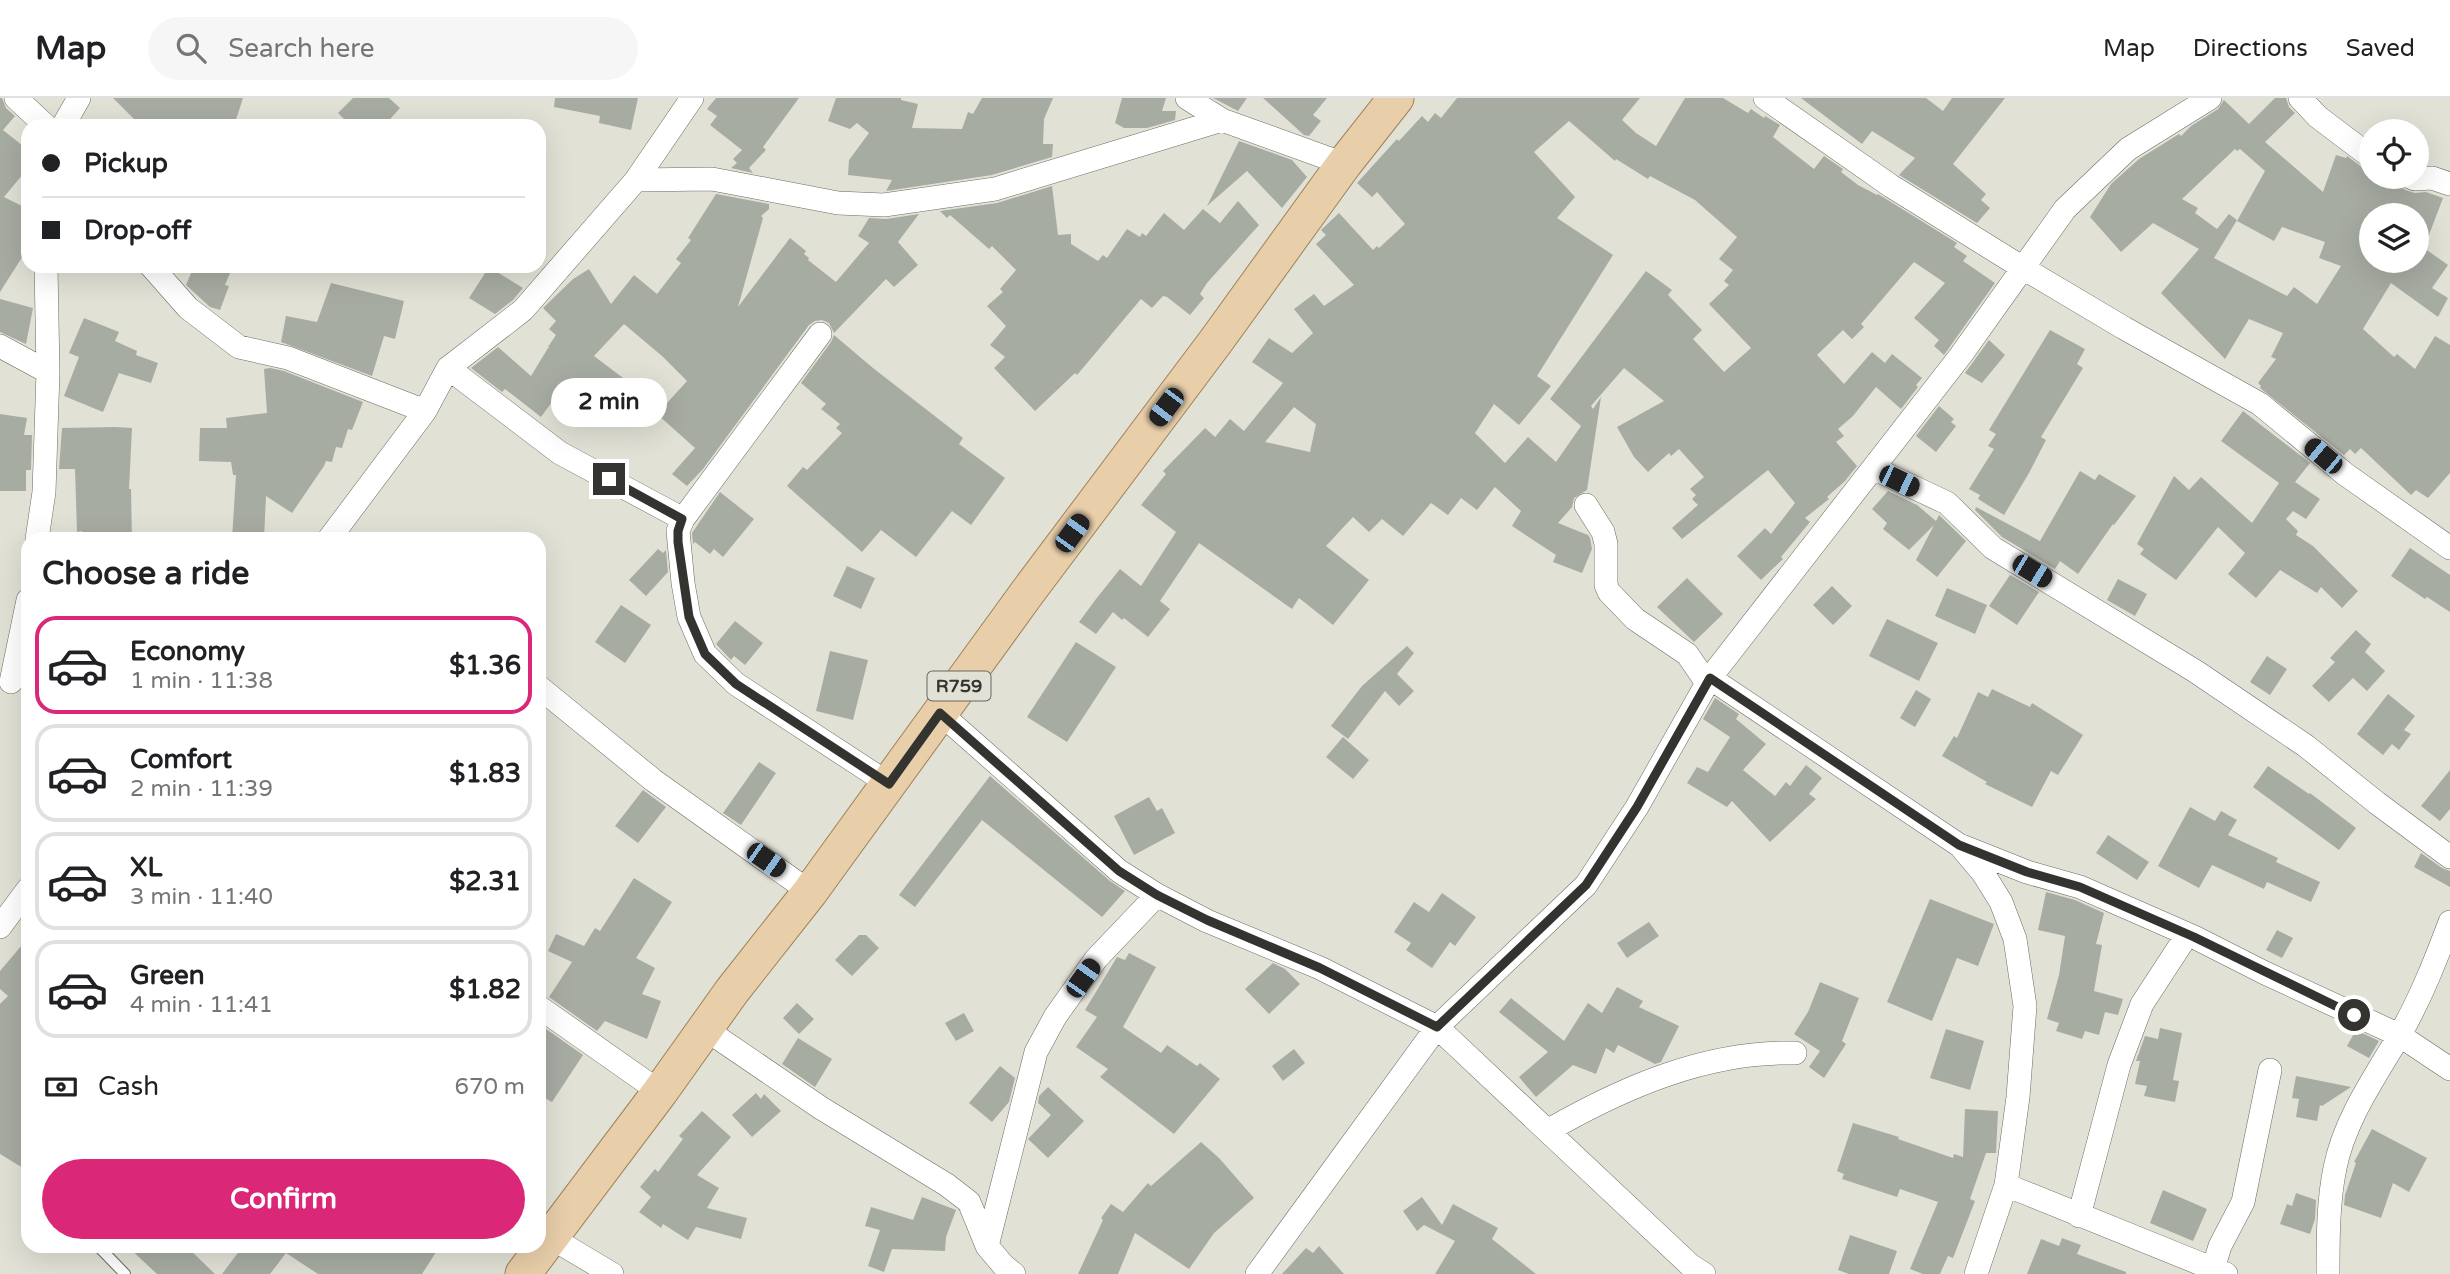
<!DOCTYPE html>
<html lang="en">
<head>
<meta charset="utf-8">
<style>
  body { margin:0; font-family:"Varela Round",sans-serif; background:#f6f6f6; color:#202124; height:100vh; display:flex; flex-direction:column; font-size:26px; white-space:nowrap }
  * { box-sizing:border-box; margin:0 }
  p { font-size:23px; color:#757577 }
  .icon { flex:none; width:38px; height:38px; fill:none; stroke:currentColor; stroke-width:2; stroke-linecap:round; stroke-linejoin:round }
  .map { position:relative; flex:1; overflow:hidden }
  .panel { position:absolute; left:21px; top:434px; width:525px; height:721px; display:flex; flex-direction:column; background:#fff; border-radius:21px; box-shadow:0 7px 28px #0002 }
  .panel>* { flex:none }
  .banner { position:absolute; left:21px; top:21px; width:525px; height:154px; border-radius:21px; box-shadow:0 7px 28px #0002; display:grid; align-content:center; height:154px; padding:0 21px; background:#fff }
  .controls { position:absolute; left:2359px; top:21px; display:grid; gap:14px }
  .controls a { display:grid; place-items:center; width:70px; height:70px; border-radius:50%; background:#fff; box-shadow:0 7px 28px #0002; font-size:35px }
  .end { position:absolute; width:32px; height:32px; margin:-16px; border:9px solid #33332f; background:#fff; box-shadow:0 0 0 4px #fff }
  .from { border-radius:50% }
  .bubble { position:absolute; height:49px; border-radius:24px; background:#fff; box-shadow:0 7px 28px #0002; font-size:23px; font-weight:800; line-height:49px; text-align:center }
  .car { position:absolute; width:21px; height:42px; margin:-21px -10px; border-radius:9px; box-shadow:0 0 5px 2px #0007; background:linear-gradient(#222 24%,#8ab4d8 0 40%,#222 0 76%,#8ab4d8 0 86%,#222 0) }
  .banner b { display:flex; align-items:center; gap:24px; height:66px; font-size:26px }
  .banner b+b { border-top:2px solid #e0e0e0 }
  .banner i { width:18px; height:18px; background:#202124 }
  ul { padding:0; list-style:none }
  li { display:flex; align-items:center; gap:21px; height:98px; margin:0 14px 10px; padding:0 7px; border:4px solid #e0e0e0; border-radius:21px }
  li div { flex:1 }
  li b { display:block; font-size:26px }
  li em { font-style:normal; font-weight:800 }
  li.active { border-color:#db2777 }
  li>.icon { width:63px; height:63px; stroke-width:1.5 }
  h2 { padding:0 21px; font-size:32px; line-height:84px }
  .pay { display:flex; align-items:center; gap:18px; height:77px; padding:0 21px; font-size:26px }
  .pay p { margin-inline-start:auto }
  .action { display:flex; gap:14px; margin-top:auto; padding:14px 21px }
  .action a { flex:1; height:80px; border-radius:42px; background:#db2777; color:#fff; font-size:28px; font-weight:800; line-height:80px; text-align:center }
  header { display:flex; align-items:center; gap:42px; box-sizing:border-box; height:98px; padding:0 35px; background:#fff; border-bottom:2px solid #e0e0e0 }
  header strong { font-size:33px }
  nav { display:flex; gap:38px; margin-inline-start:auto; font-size:24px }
  .search { width:490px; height:63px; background:#f6f6f6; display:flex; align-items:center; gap:18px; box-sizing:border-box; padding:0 24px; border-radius:38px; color:#757577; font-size:26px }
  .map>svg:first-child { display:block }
</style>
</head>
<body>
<header>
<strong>Map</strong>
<div class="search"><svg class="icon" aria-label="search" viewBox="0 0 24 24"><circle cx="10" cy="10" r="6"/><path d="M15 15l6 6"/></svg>Search here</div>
<nav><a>Map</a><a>Directions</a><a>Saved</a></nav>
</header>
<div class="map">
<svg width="2450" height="1176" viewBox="0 0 2450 1176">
  <rect width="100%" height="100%" fill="#e2e1d6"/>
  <!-- building -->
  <path fill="#a7aca3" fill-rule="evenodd" d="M0 0H2L6 10 15 18 3 32 28 52V70L4 99 28 111V150L0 194Z
    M113 0H243L234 28H141Z
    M353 0H389L400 10 384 28H351L338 15Z
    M555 0H638L631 32 599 25 600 18 554 9Z
    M716 0H799L763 49 766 52 749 70 753 75 731 70 737 65 733 61 742 52 710 27 717 18 707 11Z
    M836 0H901V2L918 6 912 30 962 31 968 14 973 16 982 0H1053L1044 21 1043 46H1053L1052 59 992 77 886 93 892 82 848 77 849 62 869 35 857 25 850 31 828 23Z
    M1122 0H1166L1162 13H1176L1175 22 1147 30H1124L1115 25Z
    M1213 0H1247L1238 13Z
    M1263 0H1327L1313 17 1321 23 1309 38 1304 37Z
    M1457 0H1640L1622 22 1636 35 1656 48 1685 0H1723L1748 15 1751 11 1764 20 1765 18 1780 27 1773 39 1814 71 1824 58 1843 71 1841 74 1858 87 1877 97 1878 96 1957 145 1954 149 1967 158 1963 163 1995 185 1944 257 1934 248 1939 242 1914 220 1945 185 1914 164 1861 226 1864 229 1852 241 1843 232 1817 257 1844 286 1872 254 1885 265 1892 256 1922 280 1916 287 1918 289 1901 311 1876 289 1853 318 1838 331 1844 338 1836 344 1857 368 1845 383 1827 399 1829 401 1805 420 1810 424 1781 459 1783 461 1761 482 1737 458 1765 430 1771 436 1795 405 1768 372 1682 441 1672 430 1698 407 1692 401 1696 397 1690 391 1704 379 1679 351 1671 358 1669 355 1648 374 1634 359 1617 329 1664 303 1624 270 1591 308 1593 311 1601 299 1587 392 1574 400 1572 409 1558 425 1588 437 1590 440 1592 451 1582 475 1553 464 1556 457 1512 428 1521 413 1495 389 1477 412 1461 400 1448 417 1431 405 1403 438 1382 421 1369 434 1353 419 1326 448 1369 482 1333 527 1299 500 1292 511 1199 445 1160 503 1170 511 1148 539 1124 520 1122 522 1113 514 1096 536 1079 524 1096 501 1120 471 1141 488 1176 434 1141 407 1166 376 1163 373 1205 330 1215 339 1230 321 1244 333 1283 285 1252 264 1269 240 1292 255 1313 235 1294 211 1314 196 1324 208 1354 187 1316 146 1326 137 1321 132 1339 115 1373 152 1377 148 1379 150 1405 126 1377 94 1372 99 1357 85 1397 41 1399 43 1422 18 1428 24 1435 15 1441 20ZM1569 23 1615 63 1616 61 1648 81 1650 78 1695 102 1737 139 1719 161 1733 172 1724 183 1729 187 1709 206 1751 250 1724 274 1693 241 1702 232 1668 197 1672 192 1646 173 1550 301 1581 328 1556 364 1528 339 1505 365 1475 335 1494 306 1519 327 1551 288 1537 278 1613 157 1557 120 1575 99 1534 54ZM1294 309 1316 326 1310 354 1265 344Z
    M1801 0H1926L1943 13 1952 0H2005L1953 66 1986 96 1981 102 1990 110 1977 125 1899 77 1915 60 1872 33 1862 46Z
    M2275 0H2286L2289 9 2295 15 2265 44 2323 94 2336 57 2346 60 2347 58 2363 70 2371 73V79H2396L2399 87 2405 92 2415 95 2426 94 2443 100 2424 150 2448 167 2432 190 2448 200 2438 219 2391 185 2363 231 2394 259 2397 256 2415 271 2435 238 2450 247V375L2428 400 2416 392 2411 397 2361 350 2355 356 2350 351 2344 357 2260 290 2261 288 2258 285 2276 261 2271 259 2283 235 2249 221 2225 261 2161 195 2199 151 2153 125 2121 154 2090 119 2111 86 2139 61 2179 36 2181 38 2191 28 2218 11 2224 2 2249 26ZM2235 51 2237 53 2240 51 2265 73 2237 123 2274 143 2282 129 2325 144 2319 160 2341 168 2317 206 2294 189 2287 198 2214 160 2237 122 2229 116 2217 131 2195 115 2198 110 2182 101ZM2371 117H2417V163H2371Z
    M1239 43 1292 62 1307 79 1282 110 1247 73 1207 108Z
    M1052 88 1058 137 1071 136V146L1098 163 1103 157 1107 160 1127 131 1140 139 1142 135 1146 138 1164 115 1184 132 1203 111 1220 125 1238 103 1259 127 1207 185 1200 196 1204 200 1190 217 1167 199 1163 198 1152 210 1141 201 1077 277 1075 275 1035 313 994 270 1005 259 990 247 1006 228 987 208 1003 194 1000 191 1016 172 992 148 989 151 950 117 947 120 940 113 997 105Z
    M716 96 769 106V111L761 118 763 120 738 209 790 140 806 153 804 156 809 160 808 162 836 184 869 145 858 138 869 120 886 121 919 116 898 144 918 167 894 189 886 181 834 235 829 225 822 222 815 223 809 227 703 371 687 388 672 376 695 350 657 316 687 283 662 258 624 226 594 258 635 289 612 319 570 288 554 305 552 304 541 319 505 291 502 294 471 270 498 249 531 278 548 250H550L548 249 556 237 549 231 556 223 543 210 573 181 589 171 611 206 634 177 657 196 681 165 676 161 691 142 688 140Z
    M194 168H233L225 187 229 188 220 212 210 209 186 187Z
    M489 169 523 190 513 202 495 216 469 200Z
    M331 185 404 203 395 241 384 238 372 278 281 244 286 218 317 224Z
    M0 201 33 210 26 246 0 234Z
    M84 220 119 234 115 243 137 253 136 257 158 265 151 285 119 275 103 314 64 298 79 259 69 255Z
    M2050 232 2085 251 2077 266 2083 270 2041 339 2046 342 2029 375 2004 417 1978 401 1980 397 1969 391 1994 351 1988 348 1996 336 1989 332Z
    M834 237 873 270 963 340 959 346 1005 380 971 427 952 413 916 459 881 432 862 454 787 388 803 369 807 372 842 335 836 330 840 326 821 311 826 306 801 285 831 244Z
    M1989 242 2005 257 1982 285 1965 275Z
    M270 270 284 273 363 304 352 332 348 331 342 350 336 349 332 364 326 363 324 368 292 415 266 398 264 441H232L236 377H233L231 364 199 363 200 330H227L226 320 267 315 264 271Z
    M1939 308 1954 321 1951 324 1956 328 1936 354 1916 338Z
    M2243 313 2310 365 2295 384 2320 401 2306 421 2293 413 2286 421 2298 433 2296 437 2313 448 2358 493 2342 510 2321 489 2317 495 2280 472 2256 500 2228 476 2245 455 2218 429 2176 482 2140 456 2144 451 2137 446 2174 378 2189 392 2201 379 2252 425 2279 385 2221 343Z
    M0 316 27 320 24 337H32L31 372H26V393H0Z
    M115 329 132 330 129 391H131L132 441H82V433L77 434 75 371H59L62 330Z
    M2080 373 2095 382 2099 376 2136 398 2114 427 2113 426 2078 476 2060 463 2055 471 2002 439 1975 412 1976 409 2040 443Z
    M1888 393 1917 407 1936 423 1939 417 1966 443 1937 479 1916 462 1934 427 1909 452 1883 431 1887 425 1872 411Z
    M720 394 754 421 723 459 714 451 710 456 695 444 693 446 692 435Z
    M2410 450 2450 477V514L2427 499 2425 501 2391 478Z
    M658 451 663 455 666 452 668 474 646 498 629 482Z
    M847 468 875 480 861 511 833 498Z
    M2010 477 2039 494 2017 527 1989 508Z
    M1687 480 1723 516 1694 544 1657 509Z
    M2118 481 2147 496 2135 518 2107 502Z
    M1832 488 1852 508 1833 527 1813 507Z
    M1947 490 1987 507 1975 536 1935 518Z
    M621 507 651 527 625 565 595 544Z
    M1887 521 1938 545 1919 583 1869 558Z
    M735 523 763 545 745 567 734 558 731 562 716 546Z
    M2356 532 2371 546 2365 554 2385 573 2367 593 2353 580 2329 604 2312 588 2335 564 2330 560Z
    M1076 544 1116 569 1067 644 1027 619Z
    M1407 548 1414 555 1397 576 1414 593 1399 608 1385 593 1348 641 1331 628 1362 588Z
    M830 553 868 562 853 622 816 613Z
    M2267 558 2287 571 2270 597 2250 584Z
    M1992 591 2030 609 2032 605 2083 637 2058 677 2051 673 2032 709 1985 686 1987 684 1942 658 1954 638 1957 640 1978 594 1988 599Z
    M1916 592 1931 601 1915 629 1900 620Z
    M2388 596 2415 618 2404 632 2411 636 2399 652 2392 646 2383 657 2357 636Z
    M1715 600 1739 616 1736 621 1766 646 1743 672 1775 698 1786 684 1790 688 1806 667 1822 680 1809 696 1816 701 1770 744 1732 703 1727 709 1687 685 1697 669 1708 674 1730 639 1703 621Z
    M1343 639 1369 662 1353 681 1326 659Z
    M759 664 776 675 741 727 723 715Z
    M2268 668 2309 696 2310 695 2356 730 2339 752 2253 689Z
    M2450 672V711L2440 723 2421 708Z
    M990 678 1110 783 1125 793 1102 819 982 722 915 809 899 797Z
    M643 692 666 709 638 745 615 728Z
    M1149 699 1157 713 1162 710 1175 735 1134 757 1114 718Z
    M2190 709 2215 723 2221 713 2237 722 2228 737 2278 760 2276 764 2320 784 2311 804 2267 784 2264 791 2212 767 2199 790 2158 768Z
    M2108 737 2149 764 2137 782 2096 755Z
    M2421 755 2442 770 2450 773V789L2414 769Z
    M634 780 672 804 636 860 655 870 642 896 661 903 647 941 605 923 597 933 549 899 572 864 548 853 556 836 584 848 595 830 600 833Z
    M2046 794 2075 802 2104 815 2096 846 2102 847 2094 893 2123 901 2118 917 2105 914 2099 937 2085 933 2082 941 2056 933 2059 925 2047 921 2059 877 2065 838 2038 832Z
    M1442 795 1476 819 1455 848 1450 844 1432 870 1406 852 1411 845 1394 834 1414 804 1429 814Z
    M1930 801 1994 826 1978 868 1957 860 1932 923 1887 904Z
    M1649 824 1659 838 1627 860 1617 845Z
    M2277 832 2293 840 2282 860 2266 852Z
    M859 837H866L879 850 852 878 835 862Z
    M28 840V1073L0 1056V906L8 898 0 891V873Z
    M1129 855 1156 869 1123 929 1161 955 1167 947 1197 968 1200 965 1220 981 1174 1036 1100 979 1108 971 1076 949 1097 919 1085 912 1117 859 1125 862Z
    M1273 865 1285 871 1300 886 1269 916 1245 891Z
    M1820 884 1859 900 1842 943 1846 946 1824 980 1809 969 1820 953 1794 936 1808 914Z
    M1617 889 1643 903 1639 909 1679 928 1661 964 1655 966 1618 947 1614 955 1606 950 1596 976 1573 967 1536 999 1519 979 1548 954 1499 914 1511 900 1564 943 1588 905 1602 915Z
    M797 905 814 921 799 936 783 920Z
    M964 915 974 933 956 943 945 925Z
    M539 926 583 957 552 1004 539 997Z
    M2160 930 2182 935 2173 982 2179 983 2175 1004 2144 998 2147 988 2135 986 2140 963H2136L2145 938 2158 941Z
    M1946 931 1984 943 1970 992 1930 980Z
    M2356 932 2379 943 2369 960 2347 948Z
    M798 940 832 961 815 989 782 966Z
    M1294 951 1305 965 1283 983 1272 968Z
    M1000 968 1015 980 1009 1004 992 1024 969 1005Z
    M2296 978 2351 989 2322 1008 2320 1007 2317 1023 2296 1019 2299 1001 2292 1000Z
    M1048 989 1084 1023 1048 1060 1028 1041 1051 1017 1038 1005 1039 998Z
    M756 995 761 1001 764 996 781 1013 752 1039 732 1017Z
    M1965 1011 1998 1013 1996 1055H1986L1970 1101 1975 1103 1953 1160 1948 1158 1940 1176H1923L1910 1171 1938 1104 1900 1091 1897 1099 1842 1081 1844 1076 1837 1073 1853 1025 1899 1039 1898 1041 1953 1060 1954 1056 1963 1059Z
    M702 1013 731 1039 697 1077 719 1090 707 1110 747 1120 741 1141 696 1129 688 1142 663 1126 661 1130 639 1114 651 1099 640 1089 655 1071 658 1074 683 1041 679 1038Z
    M2372 1031 2427 1060 2409 1094 2393 1085 2381 1120 2344 1107 2345 1097 2356 1065 2354 1064Z
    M1201 1044 1219 1060 1254 1100 1214 1135 1189 1171 1135 1135 1118 1176H1078L1103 1122 1101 1120 1111 1106 1123 1114 1148 1085 1151 1088Z
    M2163 1092 2207 1111 2193 1143 2150 1125Z
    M2296 1095 2316 1102 2315 1121 2310 1136 2280 1126 2287 1106 2292 1108Z
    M922 1099 956 1112 946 1139 945 1153 892 1151 884 1174 868 1168 880 1132 865 1128 871 1109 913 1122Z
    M1422 1099 1442 1127 1453 1106 1498 1130 1492 1141 1536 1176H1435L1455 1143 1424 1127 1417 1133 1403 1113Z
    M1850 1137 1897 1153 1889 1176H1849L1838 1172Z
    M2062 1140 2081 1147 2077 1156 2126 1174V1176H2027L2041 1141 2059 1148Z
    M127 1148H186L215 1176H157Z
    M243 1148H440L422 1176H318L286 1155 270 1176H222Z
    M1319 1148 1344 1176H1282L1306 1150 1313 1155Z"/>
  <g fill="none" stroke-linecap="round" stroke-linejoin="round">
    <!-- lane casing -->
    <g stroke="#6c6b62" stroke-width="12">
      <path id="lane" d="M98 1148 125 1176"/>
    </g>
    <!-- street casing -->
    <g stroke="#6c6b62" stroke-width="24">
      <path id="street" d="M16 0 46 28
        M1187 0 1222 22 1344 66
        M1765 0 1891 88 2023 170 2124 230 2260 306 2345 376 2450 450
        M2300 0 2318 19 2371 59
        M63 28 79 0
        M2410 79 2415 81 2432 80 2450 86
        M636 82 712 81 838 105 884 107 995 91 1222 22
        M151 168 188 210 239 249 288 260 425 313
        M820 236 683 421 678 433 683 485 689 519 705 556 736 586 889 686
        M0 248 48 274
        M448 270 560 355 683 421
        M1875 371 1947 405 1993 450 2195 573 2306 648 2377 705 2450 759
        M1586 407 1603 434 1606 446V487L1609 494 1635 521 1687 556 1707 585
        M37 441 44 394 48 274 46 168
        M329 441 425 313 448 270 523 212 636 82 692 0
        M1710 580 1959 747 2027 774 2080 789 2194 839 2265 875 2399 937 2450 971
        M11 584 28 502
        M539 589 653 682 810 794
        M940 615 1119 773 1157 797 1207 823 1320 870 1437 929 1690 1167 1704 1176
        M1962 750 1983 775 2001 804 2015 841 2025 908 2018 999 2006 1087 1976 1176
        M0 829 28 791
        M539 909 660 994
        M705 931 821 1010 947 1087 969 1104 987 1148 1003 1167 1014 1176
        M1549 1032C1624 989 1707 953 1795 955
        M2006 1087 2226 1176
        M2079 1118 2119 967 2142 906 2187 837
        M550 1139 612 1176
        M987 1148 1036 954 1055 919 1096 861 1157 797
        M2213 1171 2220 1148 2243 1104 2270 972
        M1257 1176 1437 929 1586 787 1637 709 1710 580 1961 257 2065 111 2128 51 2210 0
        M2328 1176C2328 1142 2328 1103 2335 1070 2345 1019 2378 975 2403 931 2422 897 2436 861 2450 824"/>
    </g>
    <!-- primary casing -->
    <g stroke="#9e8259" stroke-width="37">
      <path id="primary" d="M523 1176 660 994 732 893 810 794 1027 495 1216 243 1344 66 1396 0"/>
    </g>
    <!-- lane -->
    <use href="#lane" stroke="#fff" stroke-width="10"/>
    <!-- street -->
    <use href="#street" stroke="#fff" stroke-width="23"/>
    <!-- primary -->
    <use href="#primary" stroke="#e8cea9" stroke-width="35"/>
  </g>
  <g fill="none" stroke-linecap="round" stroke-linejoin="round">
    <!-- route -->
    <path stroke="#33332f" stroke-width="9" d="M609 381 682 421 678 433V444L689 519 705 556 736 586 889 686 940 615 1119 773 1157 797 1207 822 1320 870 1437 929 1586 787 1637 709 1710 580 1959 747 2027 774 2080 789 2194 839 2354 917"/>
  </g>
  <g text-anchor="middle" stroke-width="5" stroke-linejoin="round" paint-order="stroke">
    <!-- shield labels -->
    <rect fill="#e2e1d6" stroke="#686761" stroke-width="2" x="927.5" y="573.5" width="63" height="29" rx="5"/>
    <g font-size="18" font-weight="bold" fill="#33332f">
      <text x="959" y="594">R759</text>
    </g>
  </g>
</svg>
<div class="controls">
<a><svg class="icon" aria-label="locate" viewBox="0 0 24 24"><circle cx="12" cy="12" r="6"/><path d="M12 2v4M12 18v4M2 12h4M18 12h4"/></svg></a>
<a><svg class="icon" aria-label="layers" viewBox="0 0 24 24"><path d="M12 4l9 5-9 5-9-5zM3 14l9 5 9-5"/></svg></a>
</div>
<i class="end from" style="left:2354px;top:917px"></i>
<i class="end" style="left:609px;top:381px"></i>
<div class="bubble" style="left:551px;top:280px;width:116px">2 min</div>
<i class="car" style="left:1166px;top:309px;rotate:217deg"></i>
<i class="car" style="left:2323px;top:358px;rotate:310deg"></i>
<i class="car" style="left:1899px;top:383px;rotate:116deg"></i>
<i class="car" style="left:1072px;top:435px;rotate:36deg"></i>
<i class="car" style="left:2032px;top:473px;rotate:121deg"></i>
<i class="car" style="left:766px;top:762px;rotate:125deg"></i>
<i class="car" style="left:1083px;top:880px;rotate:35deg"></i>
<div class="banner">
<b><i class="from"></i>Pickup</b>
<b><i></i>Drop-off</b>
</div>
<section class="panel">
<h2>Choose a ride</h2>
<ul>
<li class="active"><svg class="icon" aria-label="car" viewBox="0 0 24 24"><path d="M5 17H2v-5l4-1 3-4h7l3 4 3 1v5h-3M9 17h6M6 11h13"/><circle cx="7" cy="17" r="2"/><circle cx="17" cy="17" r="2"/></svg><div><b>Economy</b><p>1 min · 11:38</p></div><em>$1.36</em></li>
<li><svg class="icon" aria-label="car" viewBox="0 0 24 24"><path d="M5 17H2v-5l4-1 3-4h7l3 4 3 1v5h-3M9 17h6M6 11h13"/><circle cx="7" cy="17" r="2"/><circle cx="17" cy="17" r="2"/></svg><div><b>Comfort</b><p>2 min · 11:39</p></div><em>$1.83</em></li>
<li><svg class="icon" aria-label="car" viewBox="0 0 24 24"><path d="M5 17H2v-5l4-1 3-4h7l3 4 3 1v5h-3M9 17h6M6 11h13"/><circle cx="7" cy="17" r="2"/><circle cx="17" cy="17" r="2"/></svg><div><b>XL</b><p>3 min · 11:40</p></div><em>$2.31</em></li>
<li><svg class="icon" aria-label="car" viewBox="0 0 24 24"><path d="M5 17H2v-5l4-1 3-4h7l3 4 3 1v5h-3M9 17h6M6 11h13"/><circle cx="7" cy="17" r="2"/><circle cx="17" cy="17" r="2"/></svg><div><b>Green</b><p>4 min · 11:41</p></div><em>$1.82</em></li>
</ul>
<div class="pay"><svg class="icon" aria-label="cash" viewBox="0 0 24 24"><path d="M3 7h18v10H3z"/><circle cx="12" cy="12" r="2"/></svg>Cash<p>670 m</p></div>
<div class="action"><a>Confirm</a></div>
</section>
</div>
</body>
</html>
